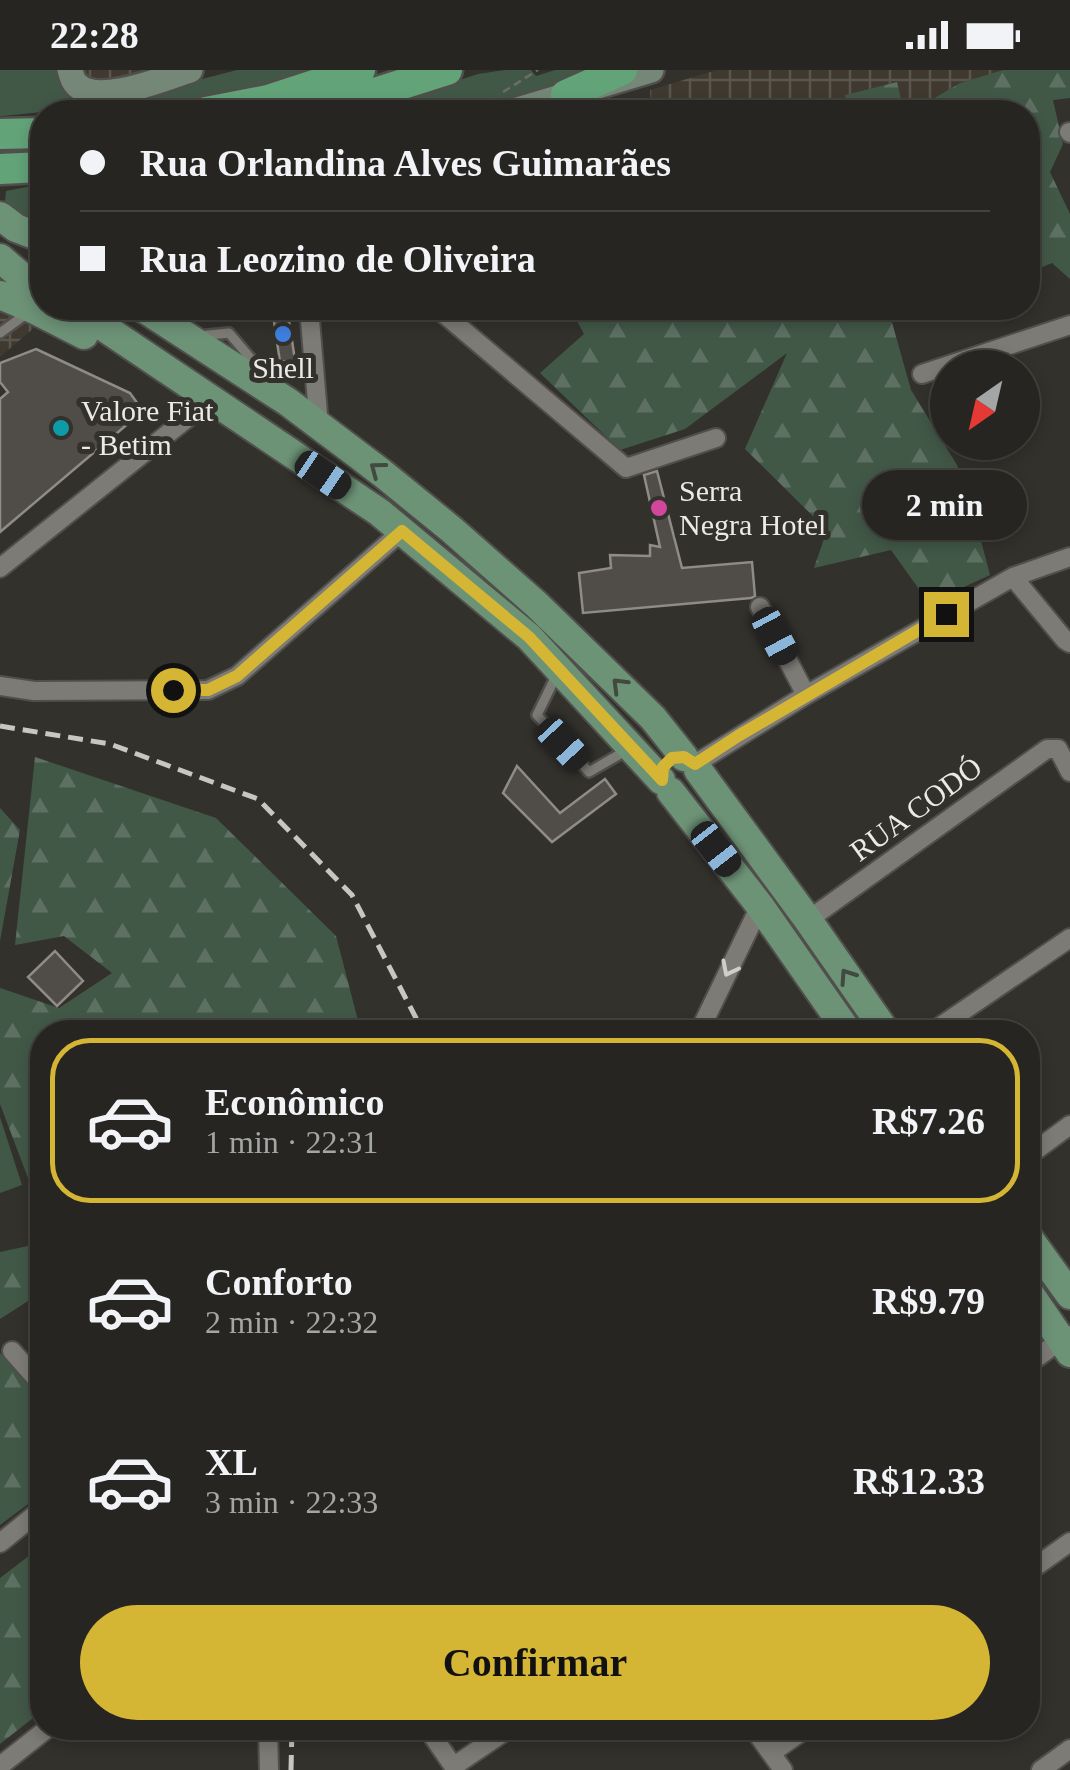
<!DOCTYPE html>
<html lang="pt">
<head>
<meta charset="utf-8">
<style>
  body { margin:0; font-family:Georgia,serif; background:#32312e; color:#f1f3f6; height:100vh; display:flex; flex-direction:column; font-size:38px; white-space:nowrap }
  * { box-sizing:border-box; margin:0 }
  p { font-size:32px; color:#a4a5a5 }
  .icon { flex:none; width:55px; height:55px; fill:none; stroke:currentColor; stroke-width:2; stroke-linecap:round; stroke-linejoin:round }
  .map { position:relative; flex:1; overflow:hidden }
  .details { position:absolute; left:30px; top:950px; width:1010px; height:720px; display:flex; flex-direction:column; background:#262521; border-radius:40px; box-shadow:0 5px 15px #0003,0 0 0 2px #42423f }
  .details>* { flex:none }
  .banner { position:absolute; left:30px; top:30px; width:1010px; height:220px; border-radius:40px; box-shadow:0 5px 15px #0003,0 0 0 2px #42423f; display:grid; align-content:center; height:220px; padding:0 50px; background:#262521 }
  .needle { width:65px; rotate:214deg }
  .fabs { position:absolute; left:930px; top:280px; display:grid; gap:20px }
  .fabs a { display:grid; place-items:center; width:110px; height:110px; border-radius:50%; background:#262521; box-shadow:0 5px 15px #0003,0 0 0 2px #42423f; font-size:50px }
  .end { position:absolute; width:45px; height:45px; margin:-22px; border:12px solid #d5b534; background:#111; box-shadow:0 0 0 5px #111 }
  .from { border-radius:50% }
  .bubble { position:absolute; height:70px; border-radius:35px; background:#262521; box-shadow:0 5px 15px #0003,0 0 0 2px #42423f; font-size:32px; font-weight:800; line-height:70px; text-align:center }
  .car { position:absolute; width:30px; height:60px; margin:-30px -15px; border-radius:12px; box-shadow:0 0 8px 2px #0007; background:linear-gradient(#222 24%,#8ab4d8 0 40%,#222 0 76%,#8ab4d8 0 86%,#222 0) }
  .banner b { display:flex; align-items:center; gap:35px; height:95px; font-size:38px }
  .banner b+b { border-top:2px solid #42423f }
  .banner i { width:25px; height:25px; background:#f1f3f6 }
  ul { padding:18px 0 0; list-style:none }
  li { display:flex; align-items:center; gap:30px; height:165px; margin:0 20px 15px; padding:0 30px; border:5px solid transparent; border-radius:40px }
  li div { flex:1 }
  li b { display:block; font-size:38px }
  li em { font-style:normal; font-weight:800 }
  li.selected { border-color:#d5b534 }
  li>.icon { width:90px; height:90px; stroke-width:1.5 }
  .action { display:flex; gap:20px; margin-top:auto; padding:20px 50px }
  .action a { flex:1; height:115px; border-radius:60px; background:#d5b534; color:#111; font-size:40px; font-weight:800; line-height:115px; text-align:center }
  .status { display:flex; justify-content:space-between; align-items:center; height:70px; padding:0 50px; background:#262521; direction:ltr }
  .status svg { height:28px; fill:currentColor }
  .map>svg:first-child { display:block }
</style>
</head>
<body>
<div class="status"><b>22:28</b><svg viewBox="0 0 49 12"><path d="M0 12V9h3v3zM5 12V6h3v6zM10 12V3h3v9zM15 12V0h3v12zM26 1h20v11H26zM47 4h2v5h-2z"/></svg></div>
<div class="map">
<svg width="1070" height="1700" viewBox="0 0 1070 1700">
  <defs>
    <pattern id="industrial-grid" width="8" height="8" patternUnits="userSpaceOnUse" patternTransform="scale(2.5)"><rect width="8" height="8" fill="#3f392f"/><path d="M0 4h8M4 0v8" fill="none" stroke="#5b564d"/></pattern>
    <pattern id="forest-firs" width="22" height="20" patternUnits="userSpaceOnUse" patternTransform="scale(2.5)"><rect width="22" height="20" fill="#425847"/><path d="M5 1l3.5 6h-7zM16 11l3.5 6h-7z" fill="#5d7062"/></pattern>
  </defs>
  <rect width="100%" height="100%" fill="#33312c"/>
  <!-- industrial -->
  <path fill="url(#industrial-grid)" d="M85 0H178L115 21 89 10Z
    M717 0H1003L960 13 911 42H904L896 12 846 25 849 42H653L651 39 650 20Z
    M0 240 12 243 35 257 0 287Z"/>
  <!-- grass -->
  <path fill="#425847" d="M0 0H64L113 32 237 0H311L256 17 142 40 42 42 3 46H0Z
    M505 0H531L536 6 555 0H597L554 19 476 42H362L478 4Z
    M42 114V160L9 147 5 132 6 121Z
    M0 1047 22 1115 0 1123Z"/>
  <!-- forest -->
  <path fill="url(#forest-firs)" d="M1003 0H1070V28L1053 30 1063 74 1050 102 1070 144V209L1052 193 1028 203V42H911L960 13Z
    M897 12 904 42H849L845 25Z
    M570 238H888L911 320 957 395 974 444 990 505 929 533 891 480 814 498 827 460 745 379 787 283 685 359 620 380 540 303 584 264Z
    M35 687 216 748 336 866 361 962H42V1145L0 1034V918L59 938 112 903 64 866 15 875Z
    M0 738 20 760 0 871Z
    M42 1173V1222L0 1249V1182Z
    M0 1283 42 1331 32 1431 0 1455Z
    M42 1476V1641L0 1674V1508Z"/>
  <!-- building -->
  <path fill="#504c48" stroke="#8f8b87" stroke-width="2.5" d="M272 238H287L295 290 280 292Z
    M36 279 130 323 143 341 0 462V329L8 322 0 312V293Z
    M657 401 682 498 752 492 755 526 751 528 583 543 579 503 611 498 610 485 650 486V475L660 477 644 405Z
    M517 696 560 743 605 709 616 724 552 772 503 723Z
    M55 881 83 911 57 936 28 907Z"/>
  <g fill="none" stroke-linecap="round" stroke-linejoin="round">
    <!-- lane casing -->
    <g stroke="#514f4c" stroke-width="14">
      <path id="lane" d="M0 263 26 244
        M198 266 229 263 263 303
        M556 606 537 645 589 702 627 680"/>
    </g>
    <!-- street casing -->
    <g stroke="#514f4c" stroke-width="22">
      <path id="street" d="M1069 62 1070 63
        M309 238 319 356
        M437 238 626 398 716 368
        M922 304 1070 255
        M0 498 210 330
        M1013 507 1065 570 1070 573
        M760 537 806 625
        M0 616 34 621 208 620 237 606 402 461
        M695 694 806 625 1013 507 1070 487
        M808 850 1047 679H1058L1070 702
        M699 962 760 836
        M932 962 1070 868
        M1028 1086 1070 1055
        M12 1281 42 1315
        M1028 1294 1068 1265
        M0 1473 42 1439
        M1028 1502 1070 1472
        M268 1658 269 1700
        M427 1658 456 1700
        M753 1658 783 1700
        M771 1683 807 1658
        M0 1696 48 1658
        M454 1696 510 1658
        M1041 1700 1070 1679"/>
    </g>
    <!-- secondary casing -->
    <g stroke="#514f4c" stroke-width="30">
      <path id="secondary" d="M70 0C71 4 73 11 76 14 97 37 165 8 190 0
        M511 42 651 0"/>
    </g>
    <!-- primary casing -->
    <g stroke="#514f4c" stroke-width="32">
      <path id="primary" d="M0 146 16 158 42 168
        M0 188 21 206 42 221
        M0 225 33 239 84 265
        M69 238 87 246 379 442 529 567 661 710
        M143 238 288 332 382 403 452 460 536 534 653 648 684 687
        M698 700 808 850 886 962
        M671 722 760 836 848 962
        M1028 1167 1070 1225
        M1028 1221 1070 1283"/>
    </g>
    <!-- highway casing -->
    <g stroke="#514f4c" stroke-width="35">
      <path id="highway" d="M566 25 622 0
        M206 42 268 30 360 0
        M315 42 447 0
        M0 64 42 63
        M0 99 42 97"/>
    </g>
    <!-- path -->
    <path stroke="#6d6c67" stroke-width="2.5" stroke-dasharray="8 5" stroke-linecap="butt" d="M503 22 538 0
      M479 42 496 27"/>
    <!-- lane -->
    <use href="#lane" stroke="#7d7b76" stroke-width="9"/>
    <!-- street -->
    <use href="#street" stroke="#7d7b76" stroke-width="18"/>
    <!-- secondary -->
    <use href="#secondary" stroke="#758777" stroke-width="25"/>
    <!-- primary -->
    <use href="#primary" stroke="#6d9377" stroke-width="28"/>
    <!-- highway -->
    <use href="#highway" stroke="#62a378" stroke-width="30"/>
    <!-- rail -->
    <path stroke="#c7c6c3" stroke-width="5" stroke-dasharray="15 8" stroke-linecap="butt" d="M0 656 110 674 258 729 352 825 416 948 418 962
      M291 1700 292 1658"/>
  </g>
  <!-- one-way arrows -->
  <defs><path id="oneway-chevron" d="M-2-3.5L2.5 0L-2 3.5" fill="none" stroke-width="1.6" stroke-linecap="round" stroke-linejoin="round" transform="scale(2.5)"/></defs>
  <g stroke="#424a3f">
    <use href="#oneway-chevron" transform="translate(377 399) rotate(-143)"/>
    <use href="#oneway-chevron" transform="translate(619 615) rotate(-135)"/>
    <use href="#oneway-chevron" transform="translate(847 906) rotate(-124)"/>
  </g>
  <use stroke="#d0cecb" href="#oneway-chevron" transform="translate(729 899) rotate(117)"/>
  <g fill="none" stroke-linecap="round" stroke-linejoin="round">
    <!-- route -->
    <path stroke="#d5b534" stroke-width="12" d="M173 620H208L237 606 402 461 529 567 662 710 663 697 672 688 684 687 695 694 738 666 946 544"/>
  </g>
  <!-- markers -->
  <circle fill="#3f7fe0" stroke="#33312c" stroke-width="4" cx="283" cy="264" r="10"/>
  <circle fill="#0f9aa8" stroke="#33312c" stroke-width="4" cx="61" cy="358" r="10"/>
  <circle fill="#d1479c" stroke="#33312c" stroke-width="4" cx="659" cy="438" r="10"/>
  <g text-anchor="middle" stroke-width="10" stroke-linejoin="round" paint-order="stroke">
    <!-- poi labels -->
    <g font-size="30" fill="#ebeae7" stroke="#33312c" text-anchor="start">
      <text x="283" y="308" text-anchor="middle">Shell</text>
      <text x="81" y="351">Valore Fiat<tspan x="81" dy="34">- Betim</tspan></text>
      <text x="679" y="431">Serra<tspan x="679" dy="34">Negra Hotel</tspan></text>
    </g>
    <!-- street labels -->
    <g font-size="30" fill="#ebeae7" stroke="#33312c">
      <text transform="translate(916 739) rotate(-36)" y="10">RUA CODÓ</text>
    </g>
  </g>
</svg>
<div class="fabs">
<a><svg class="needle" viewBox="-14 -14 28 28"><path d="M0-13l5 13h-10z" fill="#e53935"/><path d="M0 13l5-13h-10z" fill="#a4a5a5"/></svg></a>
</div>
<i class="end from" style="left:173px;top:620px"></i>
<i class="end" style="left:946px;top:544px"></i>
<div class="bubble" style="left:862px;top:400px;width:165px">2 min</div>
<i class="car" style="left:323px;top:405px;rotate:124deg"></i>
<i class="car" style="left:775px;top:566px;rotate:152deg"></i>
<i class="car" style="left:563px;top:674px;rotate:137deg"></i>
<i class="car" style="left:716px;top:779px;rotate:142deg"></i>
<div class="banner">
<b><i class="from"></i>Rua Orlandina Alves Guimarães</b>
<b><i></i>Rua Leozino de Oliveira</b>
</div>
<section class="details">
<ul>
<li class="selected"><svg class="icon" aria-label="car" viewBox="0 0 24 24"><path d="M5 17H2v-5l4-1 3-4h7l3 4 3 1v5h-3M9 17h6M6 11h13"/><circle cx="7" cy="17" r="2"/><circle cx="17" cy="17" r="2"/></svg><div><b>Econômico</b><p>1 min · 22:31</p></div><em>R$7.26</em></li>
<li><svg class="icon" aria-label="car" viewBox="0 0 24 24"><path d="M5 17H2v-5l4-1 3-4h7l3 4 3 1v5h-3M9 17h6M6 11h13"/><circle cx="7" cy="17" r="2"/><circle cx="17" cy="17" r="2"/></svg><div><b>Conforto</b><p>2 min · 22:32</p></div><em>R$9.79</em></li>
<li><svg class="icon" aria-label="car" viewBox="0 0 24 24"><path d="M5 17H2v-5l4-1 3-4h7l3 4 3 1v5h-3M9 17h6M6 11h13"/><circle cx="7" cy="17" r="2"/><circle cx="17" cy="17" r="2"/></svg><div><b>XL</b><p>3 min · 22:33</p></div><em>R$12.33</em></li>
</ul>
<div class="action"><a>Confirmar</a></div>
</section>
</div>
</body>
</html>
